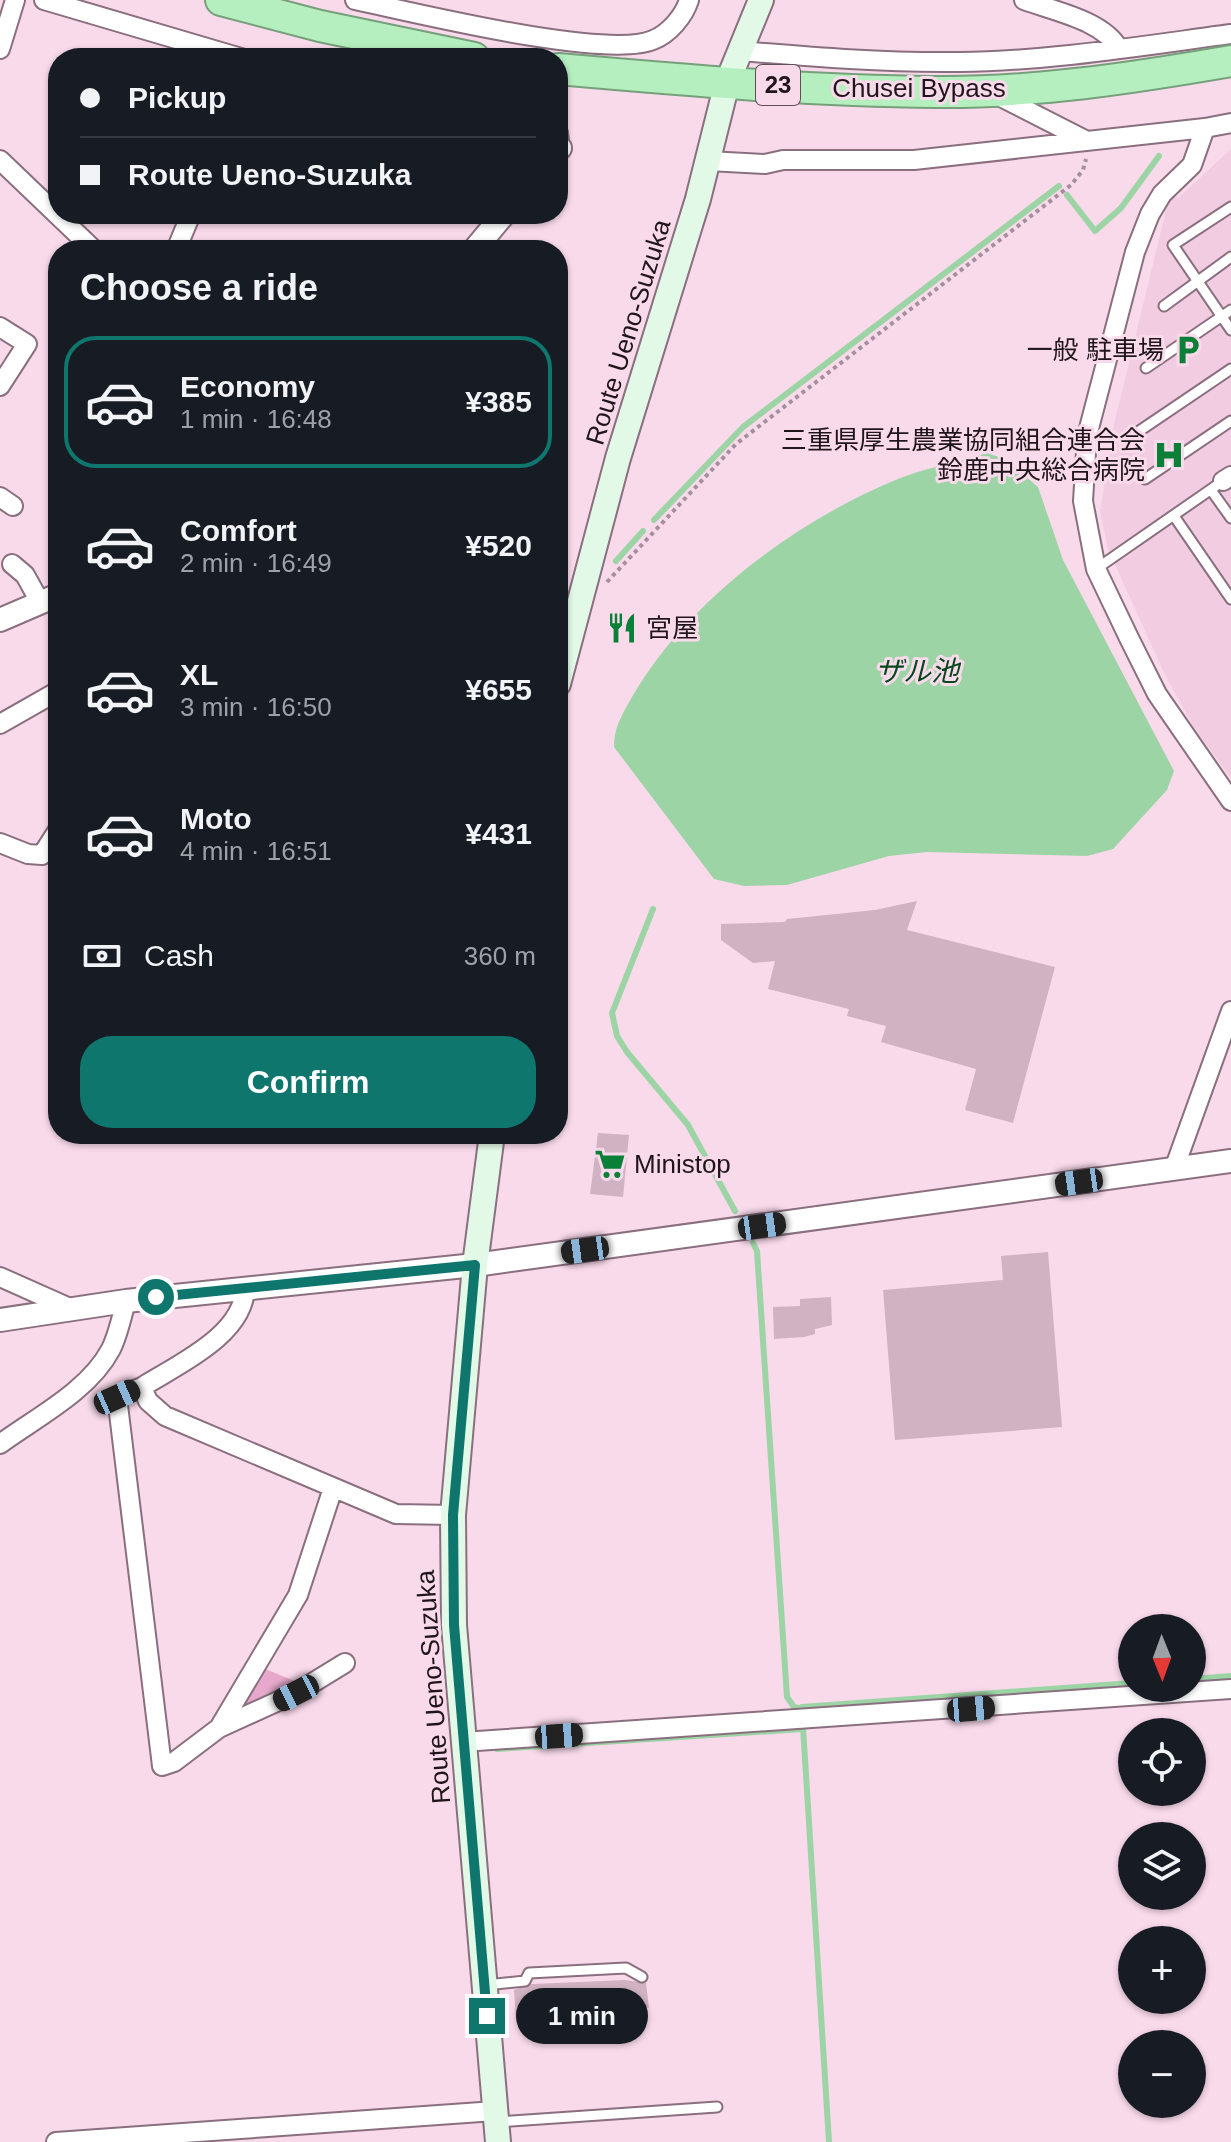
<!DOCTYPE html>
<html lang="en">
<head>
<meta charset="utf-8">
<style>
  body { margin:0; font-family:Arial,"Noto Sans JP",sans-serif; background:#20242c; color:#f1f3f6; height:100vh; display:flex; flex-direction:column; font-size:30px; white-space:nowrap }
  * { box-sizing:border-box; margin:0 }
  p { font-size:26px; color:#9ea1a6 }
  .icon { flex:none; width:44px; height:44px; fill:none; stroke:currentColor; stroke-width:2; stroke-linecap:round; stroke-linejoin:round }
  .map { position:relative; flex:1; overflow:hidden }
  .sheet { position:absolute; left:48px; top:240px; width:520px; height:904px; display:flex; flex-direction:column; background:#171b24; border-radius:32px; box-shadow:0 2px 6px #0004 }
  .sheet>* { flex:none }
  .banner { position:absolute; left:48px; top:48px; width:520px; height:176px; border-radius:32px; box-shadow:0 2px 6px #0004; display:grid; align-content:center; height:176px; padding:0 32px; background:#171b24 }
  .needle { width:52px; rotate:179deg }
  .tools { position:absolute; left:1118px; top:1614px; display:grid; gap:16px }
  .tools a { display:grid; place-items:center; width:88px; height:88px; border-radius:50%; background:#171b24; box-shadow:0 2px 6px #0004; font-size:40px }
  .end { position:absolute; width:36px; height:36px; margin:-18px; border:10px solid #0f766e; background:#fff; box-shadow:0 0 0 4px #fff }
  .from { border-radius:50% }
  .bubble { position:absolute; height:56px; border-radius:28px; background:#171b24; box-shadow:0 2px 6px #0004; font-size:26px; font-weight:700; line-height:56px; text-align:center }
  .car { position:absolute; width:24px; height:48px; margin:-24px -12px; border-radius:10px; box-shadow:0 0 6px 2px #0007; background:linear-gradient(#222 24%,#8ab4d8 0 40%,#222 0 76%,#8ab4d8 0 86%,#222 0) }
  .banner b { display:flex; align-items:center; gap:28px; height:76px; font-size:30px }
  .banner b+b { border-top:2px solid #363941 }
  .banner i { width:20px; height:20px; background:#f1f3f6 }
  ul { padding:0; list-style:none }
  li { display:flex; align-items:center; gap:24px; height:132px; margin:0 16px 12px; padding:0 16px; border:4px solid transparent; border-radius:32px }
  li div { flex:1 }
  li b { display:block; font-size:30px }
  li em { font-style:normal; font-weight:700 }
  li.selected { border-color:#0f766e }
  li>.icon { width:72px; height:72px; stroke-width:1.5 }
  h2 { padding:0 32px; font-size:36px; line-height:96px }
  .pay { display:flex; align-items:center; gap:20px; height:88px; padding:0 32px; font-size:30px }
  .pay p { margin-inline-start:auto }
  .action { display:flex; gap:16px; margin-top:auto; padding:16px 32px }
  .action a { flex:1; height:92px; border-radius:32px; background:#0f766e; color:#fff; font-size:32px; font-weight:700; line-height:92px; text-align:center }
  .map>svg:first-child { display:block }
</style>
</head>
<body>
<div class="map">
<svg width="1231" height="2142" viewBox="0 0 1231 2142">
  <rect width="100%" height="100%" fill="#f9daeb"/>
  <!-- built -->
  <path fill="#f2cce1" d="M1231 149V778L1196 731 1165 675 1108 549 1100 512 1113 429 1168 202 1172 197 1178 198Z"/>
  <!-- green -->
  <path fill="#e6a9cb" d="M263 1668 299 1683 252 1709 242 1704Z"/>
  <!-- water -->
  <path fill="#9cd4a5" d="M987 453 1005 459 1038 487 1063 560 1174 771 1167 790 1113 849 1087 856 927 852 889 856 787 885 744 886 714 879 614 747C614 727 622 715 632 697 687 602 793 523 893 481 923 468 957 463 987 453Z"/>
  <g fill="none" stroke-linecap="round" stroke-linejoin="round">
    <!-- stream -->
    <path stroke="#9cd4a5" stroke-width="6" d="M1067 195 1095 231 1121 208 1159 156
      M654 520 743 427 1059 186
      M616 561 643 531
      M653 909 612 1013 617 1036 627 1052 688 1125 735 1211
      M753 1243 757 1251 787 1697 794 1707 802 1709
      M1192 1679 1231 1676
      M802 1707 1132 1683
      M803 1727 829 2142
      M497 1749 803 1729"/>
  </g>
  <!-- building -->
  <path fill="#d0b2c2" d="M917 901 907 930 1055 967 1013 1123 965 1110 976 1069 881 1042 886 1026 847 1016 849 1009 768 989 775 961 753 963 721 940V924L785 922 787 919 875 910Z
    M598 1133 629 1135 623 1197 590 1194Z
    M1048 1252 1062 1427 895 1440 883 1290 1003 1280 1001 1256Z
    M831 1297 832 1325 815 1329V1334L804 1337 774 1339 773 1307 800 1306V1299Z
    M625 1980 646 1983 649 2008 574 2014 573 2001 536 2004 537 2018 516 2019 514 1990 532 1984Z"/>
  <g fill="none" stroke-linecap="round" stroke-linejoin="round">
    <!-- service casing -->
    <g stroke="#8a6f7e" stroke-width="13">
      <path id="service" d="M1231 207 1173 245 1231 330
        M1164 306 1231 257
        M1146 368 1231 310
        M1126 440 1231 369
        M1145 479 1231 421
        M1211 490 1231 518
        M1174 516 1231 599
        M1096 569 1223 481
        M486 1985 525 1981 529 1973 626 1968 642 1977
        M497 2122 717 2107"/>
    </g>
    <!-- minor casing -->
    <g stroke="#8a6f7e" stroke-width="22">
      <path id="minor" d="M44 0 241 58
        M355 0C412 12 606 60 653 40 669 34 684 16 689 0
        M1024 0C1053 11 1103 20 1119 49
        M0 49 15 0
        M740 51C813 57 886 63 959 62 1050 61 1141 46 1231 34
        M995 94 1085 140
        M1231 123 1205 128 1192 165 1162 194 1150 214 1135 252 1087 436 1083 501 1096 569 1129 638 1157 694 1231 801
        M558 133 560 148
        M0 160 94 250
        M708 161 765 164 783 160H914L1205 128
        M176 250 191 214
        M0 327 27 344 0 386
        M1223 481 1231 476
        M0 497 13 506
        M12 564 25 575 40 602
        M0 724 58 691
        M0 843 28 854 42 855 58 830
        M1174 1169 1231 1011
        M0 1277 72 1309
        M142 1387C177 1365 245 1335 245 1287
        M0 1444C37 1417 89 1391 111 1349 118 1335 122 1316 126 1301
        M345 1663 296 1693 219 1728 174 1762 162 1766 117 1397 142 1387 148 1401 165 1416 396 1514 453 1515
        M219 1728 298 1595 333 1488
        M463 1742 1231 1689
        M56 2142 495 2111"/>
    </g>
    <!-- tertiary casing -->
    <g stroke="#8a6f7e" stroke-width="26">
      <path id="tertiary" d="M558 150 560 148
        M474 250 504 214
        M0 620 58 595
        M0 1320 126 1301 475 1265 1231 1161"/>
    </g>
    <!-- secondary casing -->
    <g stroke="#8a6f7e" stroke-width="28">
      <path id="secondary" d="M558 684 618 458 698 199 727 83 761 0
        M492 1134 475 1265 453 1515 454 1625 498 2142"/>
    </g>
    <!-- trunk casing -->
    <g stroke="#75a07b" stroke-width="34">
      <path id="trunk" d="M221 0 320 26 474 58
        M558 69C683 80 809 91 935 92 1034 93 1133 78 1231 61"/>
    </g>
    <!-- path -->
    <path stroke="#a68f9c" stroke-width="4" stroke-dasharray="4 4" stroke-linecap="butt" d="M607 582 736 444 1071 185 1083 170 1086 159"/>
    <!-- service -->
    <use href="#service" stroke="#fff" stroke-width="9"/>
    <!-- minor -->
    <use href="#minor" stroke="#fff" stroke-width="18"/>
    <!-- tertiary -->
    <use href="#tertiary" stroke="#fff" stroke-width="22"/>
    <!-- secondary -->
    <use href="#secondary" stroke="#e3f9e7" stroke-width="24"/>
    <!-- trunk -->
    <use href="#trunk" stroke="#b6efbf" stroke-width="30"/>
  </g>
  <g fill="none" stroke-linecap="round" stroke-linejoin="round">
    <!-- route -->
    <path stroke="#0f766e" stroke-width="10" d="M156 1297 475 1265 453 1515 454 1625 487 2016"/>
  </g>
  <!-- icons -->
  <defs>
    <g id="parking-bare" transform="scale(2.4)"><path d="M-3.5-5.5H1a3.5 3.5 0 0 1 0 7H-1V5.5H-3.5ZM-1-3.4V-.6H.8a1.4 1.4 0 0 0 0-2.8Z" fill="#0a7f37" stroke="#f9daeb" stroke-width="2.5" paint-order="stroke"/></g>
    <g id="hospital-bare" transform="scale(2.4)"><path d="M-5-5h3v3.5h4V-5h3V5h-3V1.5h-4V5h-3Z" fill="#0a7f37" stroke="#f9daeb" stroke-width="2.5" paint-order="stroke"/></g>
    <g id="restaurant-bare" transform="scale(2.4)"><path d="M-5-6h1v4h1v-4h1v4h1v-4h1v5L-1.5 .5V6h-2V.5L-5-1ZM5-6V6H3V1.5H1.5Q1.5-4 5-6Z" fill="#0a7f37" stroke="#f9daeb" stroke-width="2.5" paint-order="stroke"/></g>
    <g id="supermarket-bare" transform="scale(2.4)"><path d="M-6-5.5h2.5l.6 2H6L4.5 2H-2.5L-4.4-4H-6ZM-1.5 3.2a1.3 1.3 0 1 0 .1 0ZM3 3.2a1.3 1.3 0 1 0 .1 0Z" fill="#0a7f37" stroke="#f9daeb" stroke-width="2.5" paint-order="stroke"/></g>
  </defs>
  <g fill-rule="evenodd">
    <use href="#parking-bare" x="1188" y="350"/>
    <use href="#hospital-bare" x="1169" y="455"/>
    <use href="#restaurant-bare" x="622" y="628"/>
    <use href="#supermarket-bare" x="610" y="1164"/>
  </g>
  <g text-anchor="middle" stroke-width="6" stroke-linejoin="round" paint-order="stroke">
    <!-- shield labels -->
    <rect fill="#f9daeb" stroke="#605059" stroke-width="2" x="756" y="65" width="44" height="40" rx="6"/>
    <g font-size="24" font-weight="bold" fill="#1f151a">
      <text x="778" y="93">23</text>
    </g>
    <!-- street labels -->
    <g font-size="26" fill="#1f151a" stroke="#f9daeb">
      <text x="919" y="97">Chusei Bypass</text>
      <text transform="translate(628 332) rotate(-73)" y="9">Route Ueno-Suzuka</text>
      <text transform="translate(433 1687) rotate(-94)" y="9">Route Ueno-Suzuka</text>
    </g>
    <!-- poi labels -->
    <g font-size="26" fill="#1f151a" stroke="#f9daeb" text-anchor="end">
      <text x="1164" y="359">一般 駐車場</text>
      <text x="1145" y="449">三重県厚生農業協同組合連合会<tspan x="1145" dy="30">鈴鹿中央総合病院</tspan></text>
      <text x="646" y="637" text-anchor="start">宮屋</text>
      <text x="634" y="1173" text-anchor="start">Ministop</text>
    </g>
    <!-- water labels -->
    <g font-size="28" font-style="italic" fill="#05471c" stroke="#f9daeb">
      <text x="917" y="681">ザル池</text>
    </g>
  </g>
</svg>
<div class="tools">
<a><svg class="needle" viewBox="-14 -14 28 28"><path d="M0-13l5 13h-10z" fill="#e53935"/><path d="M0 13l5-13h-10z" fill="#9ea1a6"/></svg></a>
<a><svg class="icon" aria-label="locate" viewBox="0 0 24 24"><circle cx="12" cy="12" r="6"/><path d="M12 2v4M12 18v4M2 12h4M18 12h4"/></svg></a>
<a><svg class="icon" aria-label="layers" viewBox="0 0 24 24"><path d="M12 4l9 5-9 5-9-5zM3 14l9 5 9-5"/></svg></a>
<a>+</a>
<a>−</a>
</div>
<i class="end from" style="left:156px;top:1297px"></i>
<i class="end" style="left:487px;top:2016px"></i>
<div class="bubble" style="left:516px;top:1988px;width:132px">1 min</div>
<i class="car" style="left:1079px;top:1182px;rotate:262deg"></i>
<i class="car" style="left:762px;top:1226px;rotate:82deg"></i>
<i class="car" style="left:585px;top:1250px;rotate:262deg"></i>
<i class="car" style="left:117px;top:1397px;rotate:66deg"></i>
<i class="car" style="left:296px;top:1693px;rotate:243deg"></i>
<i class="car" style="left:971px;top:1709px;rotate:85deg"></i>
<i class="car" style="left:559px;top:1736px;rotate:86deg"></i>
<div class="banner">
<b><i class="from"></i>Pickup</b>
<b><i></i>Route Ueno-Suzuka</b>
</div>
<section class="sheet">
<h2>Choose a ride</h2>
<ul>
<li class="selected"><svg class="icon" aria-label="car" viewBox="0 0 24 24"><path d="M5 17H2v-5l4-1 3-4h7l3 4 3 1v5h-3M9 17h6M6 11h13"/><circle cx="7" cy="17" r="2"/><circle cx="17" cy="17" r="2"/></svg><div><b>Economy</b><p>1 min · 16:48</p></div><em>¥385</em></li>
<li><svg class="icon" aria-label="car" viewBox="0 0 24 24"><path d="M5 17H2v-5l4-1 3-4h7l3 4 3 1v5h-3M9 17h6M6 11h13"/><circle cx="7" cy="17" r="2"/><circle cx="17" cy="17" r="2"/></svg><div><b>Comfort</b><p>2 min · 16:49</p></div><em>¥520</em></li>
<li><svg class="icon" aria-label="car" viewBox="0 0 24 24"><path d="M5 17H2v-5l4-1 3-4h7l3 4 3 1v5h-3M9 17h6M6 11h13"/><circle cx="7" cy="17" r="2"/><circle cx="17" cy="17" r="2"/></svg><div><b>XL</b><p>3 min · 16:50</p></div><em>¥655</em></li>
<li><svg class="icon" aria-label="car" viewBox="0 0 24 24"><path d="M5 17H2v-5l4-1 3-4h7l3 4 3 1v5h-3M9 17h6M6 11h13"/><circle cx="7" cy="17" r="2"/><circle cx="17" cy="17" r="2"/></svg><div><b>Moto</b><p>4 min · 16:51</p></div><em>¥431</em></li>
</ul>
<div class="pay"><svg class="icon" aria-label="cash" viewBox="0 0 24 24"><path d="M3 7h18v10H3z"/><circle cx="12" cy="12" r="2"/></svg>Cash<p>360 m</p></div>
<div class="action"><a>Confirm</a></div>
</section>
</div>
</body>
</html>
